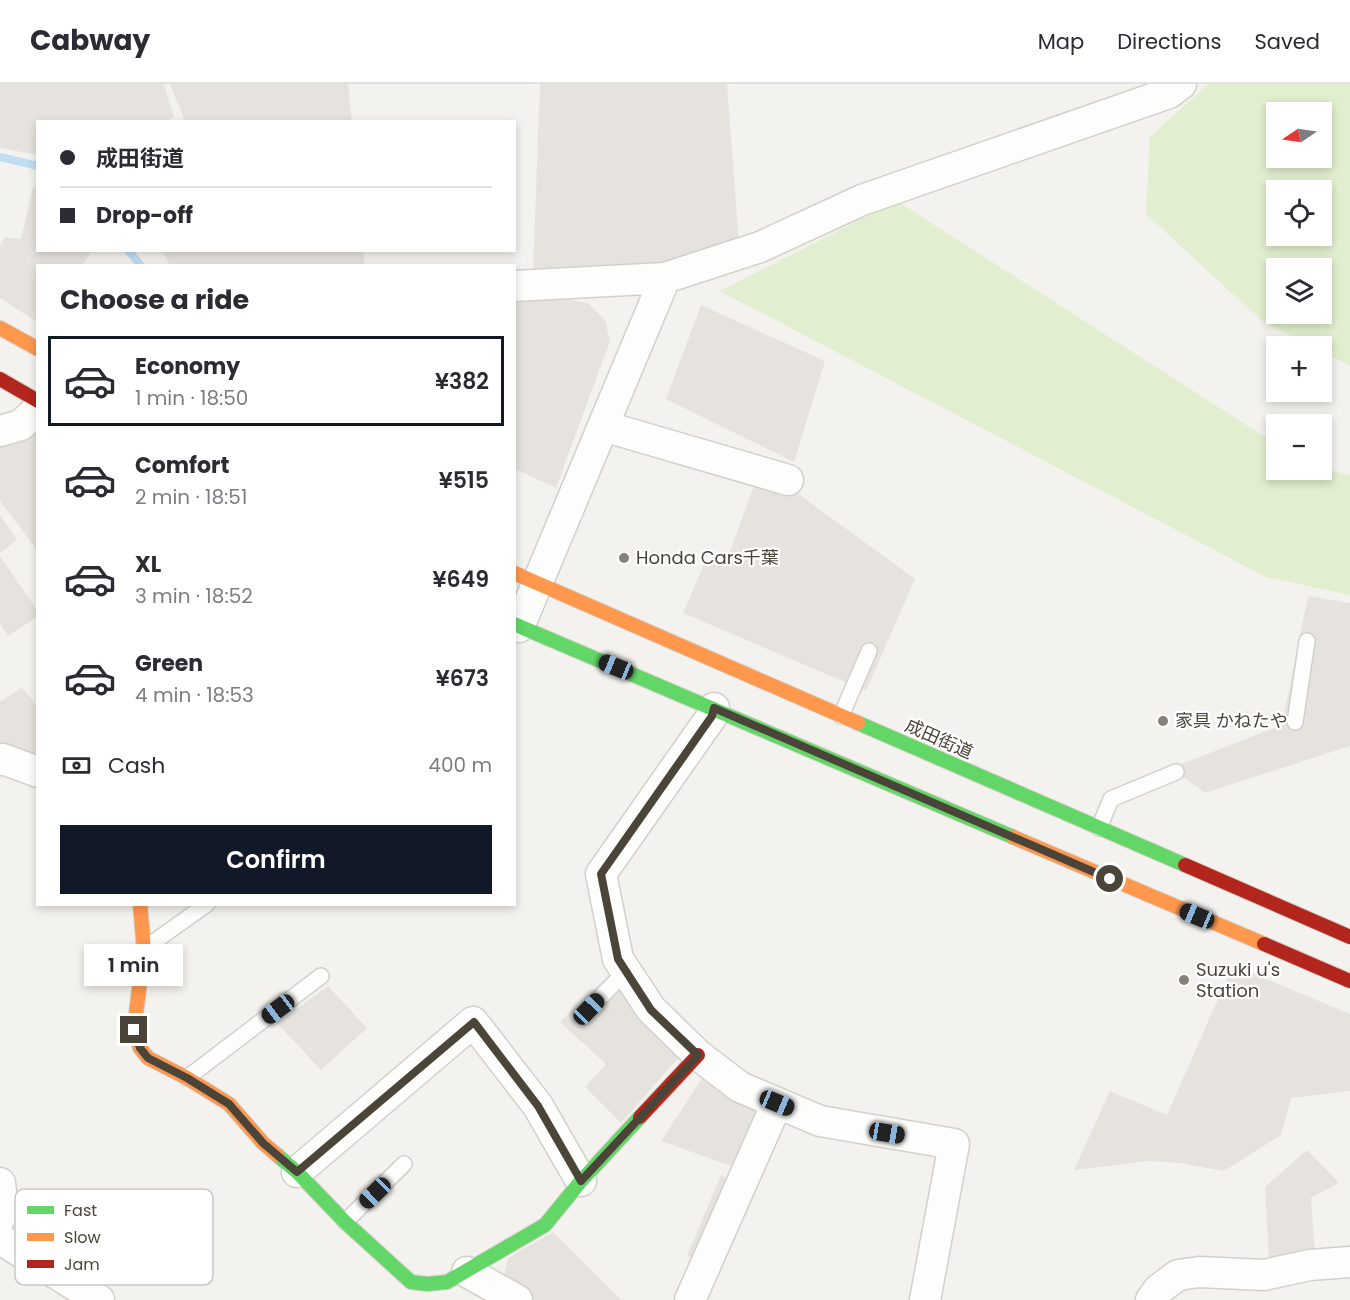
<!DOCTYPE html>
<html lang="en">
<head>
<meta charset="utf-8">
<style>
  body { margin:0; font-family:Poppins,"Noto Sans JP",sans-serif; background:#f2f2f3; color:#2b2b33; height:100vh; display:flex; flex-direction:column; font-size:22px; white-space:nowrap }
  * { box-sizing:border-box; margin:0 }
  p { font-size:20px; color:#7c7c81 }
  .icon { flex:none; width:33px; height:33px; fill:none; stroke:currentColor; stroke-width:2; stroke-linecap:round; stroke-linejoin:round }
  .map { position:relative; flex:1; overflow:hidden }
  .panel { position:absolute; left:36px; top:180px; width:480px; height:642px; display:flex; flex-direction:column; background:#fff; border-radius:0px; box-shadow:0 3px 9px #0003 }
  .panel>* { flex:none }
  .top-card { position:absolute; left:36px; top:36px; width:480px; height:132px; border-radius:0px; box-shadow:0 3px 9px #0003; display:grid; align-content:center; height:132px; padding:0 24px; background:#fff }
  .needle { width:39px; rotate:257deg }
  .tools { position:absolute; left:1266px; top:18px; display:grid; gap:12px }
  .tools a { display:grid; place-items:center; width:66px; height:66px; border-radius:0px; background:#fff; box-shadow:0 3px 9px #0003; font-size:30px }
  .end { position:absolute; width:27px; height:27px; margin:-14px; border:8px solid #4b4439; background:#fff; box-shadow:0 0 0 3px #fff }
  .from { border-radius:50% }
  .bubble { position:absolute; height:42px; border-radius:0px; background:#fff; box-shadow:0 3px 9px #0003; font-size:20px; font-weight:600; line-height:42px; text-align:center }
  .car { position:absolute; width:18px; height:36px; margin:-18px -9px; border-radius:8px; box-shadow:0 0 4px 2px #0007; background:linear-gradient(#222 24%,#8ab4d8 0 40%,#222 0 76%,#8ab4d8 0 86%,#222 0) }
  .top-card b { display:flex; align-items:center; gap:21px; height:57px; font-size:22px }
  .top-card b+b { border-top:2px solid #e1e1e2 }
  .top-card i { width:15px; height:15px; background:#2b2b33 }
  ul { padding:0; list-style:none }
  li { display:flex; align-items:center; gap:18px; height:90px; margin:0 12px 9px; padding:0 12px; border:3px solid transparent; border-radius:0px }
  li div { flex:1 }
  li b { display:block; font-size:22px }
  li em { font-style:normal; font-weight:600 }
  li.on { border-color:#111827 }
  li>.icon { width:54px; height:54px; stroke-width:1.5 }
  h2 { padding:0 24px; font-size:27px; line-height:72px }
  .pay { display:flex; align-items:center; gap:15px; height:66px; padding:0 24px; font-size:22px }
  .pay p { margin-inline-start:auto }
  .primary-button { display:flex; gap:12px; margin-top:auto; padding:12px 24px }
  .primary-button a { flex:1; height:69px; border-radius:0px; background:#111827; color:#fff; font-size:24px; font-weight:600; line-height:69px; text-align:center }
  header { display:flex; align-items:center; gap:36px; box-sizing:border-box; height:84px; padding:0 30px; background:#fff; border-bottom:2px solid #e1e1e2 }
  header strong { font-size:28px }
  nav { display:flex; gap:33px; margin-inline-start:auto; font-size:21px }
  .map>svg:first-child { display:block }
</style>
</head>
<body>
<header>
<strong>Cabway</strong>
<nav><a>Map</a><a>Directions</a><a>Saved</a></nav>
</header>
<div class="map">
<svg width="1350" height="1216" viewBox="0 0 1350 1216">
  <rect width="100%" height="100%" fill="#f4f2ee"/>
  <!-- green -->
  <path fill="#e1eecf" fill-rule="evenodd" d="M1208 0H1350V282L1322 267V262H1312L1263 238 1146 130 1150 53ZM1276 28H1322V74H1276ZM1276 106H1322V152H1276ZM1276 184H1322V230H1276Z
    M897 117 1276 360V386L1322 384 1350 391V511L1266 493 720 207Z"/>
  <!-- parking -->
  <path fill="#e6e3df" d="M0 0H164L174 33 161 38H38L37 71 0 64Z
    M170 0H348L352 37H185Z
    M540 0H727L739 160 662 185 533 187Z
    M33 103 37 104 38 166 92 167 82 181 38 182 37 238 0 214V161L5 153 21 155Z
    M162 167H363L365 181H170Z
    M521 208 588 219 605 236 610 257 556 404 515 385V210Z
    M701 221 825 277 794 378 666 315Z
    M37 348V466L0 417V370L1 361Z
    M755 399 797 409 915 495 866 607 683 529 706 476 724 483Z
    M0 431 17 456 0 469Z
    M0 472 37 526V533L8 552 0 540Z
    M1308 512 1350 519V662L1205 709 1171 684 1282 641Z
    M22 603 37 622V672L0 668V618Z
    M1233 881 1350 930V1007L1291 1014 1281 1051 1224 1087 1180 1079 1149 1077 1074 1086 1110 1007 1167 1031Z
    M611 889 682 970 621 1039 585 1003 606 980 560 938Z
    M328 902 367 944 321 986 277 939Z
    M705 990 760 1022 737 1084 661 1057Z
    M1307 1066 1339 1099 1311 1114 1315 1170 1269 1175 1265 1103Z
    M721 1091 733 1097 699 1177 687 1172Z
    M553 1148 621 1216H536L503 1197 508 1174Z"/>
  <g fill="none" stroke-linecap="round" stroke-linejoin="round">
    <!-- stream -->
    <path stroke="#c0ddf1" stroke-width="8" d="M0 73 38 82
      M128 166 141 182"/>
    <!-- lane casing -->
    <g stroke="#d2d0cb" stroke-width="18">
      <path id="lane" d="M841 632 869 567
        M1295 638 1307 557
        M1099 744 1111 715 1176 688
        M144 865 207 820
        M589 925 625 888
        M187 994 321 892
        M345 1138 404 1080"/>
    </g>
    <!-- street casing -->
    <g stroke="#d2d0cb" stroke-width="33">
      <path id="street" d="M665 194 760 163 862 116 1169 9 1181 0
        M514 202 665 194 519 543
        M603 342 788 396
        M0 347 21 341 38 325
        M714 624 712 632 601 790 618 875 651 925 698 971 740 1003 820 1037 954 1060 925 1216
        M0 676 3 675 38 688
        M297 1088 473 938 538 1022 581 1097
        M0 1099 3 1125 0 1134
        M0 1155 99 1216
        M467 1188 517 1216
        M690 1216 777 1019
        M1151 1216 1158 1206 1178 1191 1199 1188 1264 1191 1310 1181 1350 1178"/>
    </g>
    <!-- fast casing -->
    <g stroke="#d3cfc5" stroke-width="16">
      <path id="fast" d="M514 540 1013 753
        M858 639 1185 781
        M277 1071 297 1088 345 1138 411 1198 427 1200 447 1198 545 1141 581 1097 640 1033"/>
    </g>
    <!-- slow casing -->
    <g stroke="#d3cfc5" stroke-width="16">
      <path id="slow" d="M0 244 38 265
        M514 489 858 639
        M1013 753 1264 860
        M140 820 144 865 134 946 140 964 148 974 187 994 229 1020 263 1059 277 1071"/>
    </g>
    <!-- jam casing -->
    <g stroke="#d3cfc5" stroke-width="16">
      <path id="jam" d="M0 295 38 317
        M1185 781 1350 853
        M1264 860 1350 897
        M640 1033 698 971"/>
    </g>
    <!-- lane -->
    <use href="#lane" stroke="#fdfdfc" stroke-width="15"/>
    <!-- street -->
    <use href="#street" stroke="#fdfdfc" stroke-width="30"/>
    <!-- fast -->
    <use href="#fast" stroke="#63d668" stroke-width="14"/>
    <!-- slow -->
    <use href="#slow" stroke="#ff974d" stroke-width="14"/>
    <!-- jam -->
    <use href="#jam" stroke="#b3261e" stroke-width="14"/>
  </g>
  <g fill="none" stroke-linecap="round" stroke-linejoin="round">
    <!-- route -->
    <path stroke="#4b4439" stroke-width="8" d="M134 946 140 964 148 974 187 994 229 1020 263 1059 297 1088 474 938 538 1022 581 1097 698 971 651 926 618 875 601 790 712 632 714 624 1110 795"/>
  </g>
  <!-- markers -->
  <g fill="#868178" stroke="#fff" stroke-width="2">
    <circle cx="624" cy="474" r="6"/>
    <circle cx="1163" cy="637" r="6"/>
    <circle cx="1184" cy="896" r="6"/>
  </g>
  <g text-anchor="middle" stroke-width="4.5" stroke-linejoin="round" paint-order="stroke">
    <!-- poi labels -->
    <g font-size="18" fill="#4b4439" stroke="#fff" text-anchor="start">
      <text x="636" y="480">Honda Cars千葉</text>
      <text x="1175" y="643">家具 かねたや</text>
      <text x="1196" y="892">Suzuki u's<tspan x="1196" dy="21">Station</tspan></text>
    </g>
    <!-- street labels -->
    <g font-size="18" fill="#4b4439" stroke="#fff">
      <text transform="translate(939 655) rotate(24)" y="6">成田街道</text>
    </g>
  </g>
  <!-- legend -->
  <rect x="15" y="1105" width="198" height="96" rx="9" fill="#fff" stroke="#c9c7c4" stroke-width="1.5"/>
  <rect x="27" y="1122" width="27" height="8" fill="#63d668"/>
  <rect x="27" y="1149" width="27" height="8" fill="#ff974d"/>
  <rect x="27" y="1176" width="27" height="8" fill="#b3261e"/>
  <g font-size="16" fill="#4b4439">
    <text x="64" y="1132">Fast</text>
    <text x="64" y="1159">Slow</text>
    <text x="64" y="1186">Jam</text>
  </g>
</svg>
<div class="tools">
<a><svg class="needle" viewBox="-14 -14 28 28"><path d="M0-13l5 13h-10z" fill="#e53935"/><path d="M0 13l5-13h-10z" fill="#7c7c81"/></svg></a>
<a><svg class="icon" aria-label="locate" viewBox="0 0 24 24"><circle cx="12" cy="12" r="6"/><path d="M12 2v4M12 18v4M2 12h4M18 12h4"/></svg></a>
<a><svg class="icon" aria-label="layers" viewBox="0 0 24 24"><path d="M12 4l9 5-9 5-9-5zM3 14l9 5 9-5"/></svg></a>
<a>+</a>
<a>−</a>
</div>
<i class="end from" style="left:1110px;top:795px"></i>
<i class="end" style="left:134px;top:946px"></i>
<div class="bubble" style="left:84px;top:860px;width:99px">1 min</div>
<i class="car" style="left:616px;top:583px;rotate:292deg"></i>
<i class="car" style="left:1197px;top:832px;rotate:293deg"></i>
<i class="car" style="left:278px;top:925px;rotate:233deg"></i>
<i class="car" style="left:589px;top:925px;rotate:44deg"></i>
<i class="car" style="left:777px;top:1019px;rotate:113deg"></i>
<i class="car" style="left:887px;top:1049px;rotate:100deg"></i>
<i class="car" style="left:375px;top:1109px;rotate:226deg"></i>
<div class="top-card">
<b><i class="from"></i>成田街道</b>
<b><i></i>Drop-off</b>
</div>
<section class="panel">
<h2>Choose a ride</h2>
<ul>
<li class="on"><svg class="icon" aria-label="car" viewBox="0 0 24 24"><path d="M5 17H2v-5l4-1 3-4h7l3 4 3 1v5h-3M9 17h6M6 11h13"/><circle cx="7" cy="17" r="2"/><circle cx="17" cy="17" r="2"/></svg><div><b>Economy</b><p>1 min · 18:50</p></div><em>¥382</em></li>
<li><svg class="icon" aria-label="car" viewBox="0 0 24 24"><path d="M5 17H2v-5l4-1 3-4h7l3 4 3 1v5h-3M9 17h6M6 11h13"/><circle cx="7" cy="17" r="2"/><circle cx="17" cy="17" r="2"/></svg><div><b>Comfort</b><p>2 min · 18:51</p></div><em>¥515</em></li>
<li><svg class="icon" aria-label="car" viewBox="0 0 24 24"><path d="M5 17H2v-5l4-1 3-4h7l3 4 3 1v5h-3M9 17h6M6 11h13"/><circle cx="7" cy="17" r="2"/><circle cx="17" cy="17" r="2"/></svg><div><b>XL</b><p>3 min · 18:52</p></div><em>¥649</em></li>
<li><svg class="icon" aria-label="car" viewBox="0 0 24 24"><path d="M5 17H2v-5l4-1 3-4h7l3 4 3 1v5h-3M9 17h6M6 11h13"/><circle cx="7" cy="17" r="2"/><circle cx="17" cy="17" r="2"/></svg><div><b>Green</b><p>4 min · 18:53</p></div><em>¥673</em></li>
</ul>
<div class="pay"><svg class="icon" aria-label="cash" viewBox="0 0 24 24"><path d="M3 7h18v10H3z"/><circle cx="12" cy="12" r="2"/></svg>Cash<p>400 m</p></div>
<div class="primary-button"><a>Confirm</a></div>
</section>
</div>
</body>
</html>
